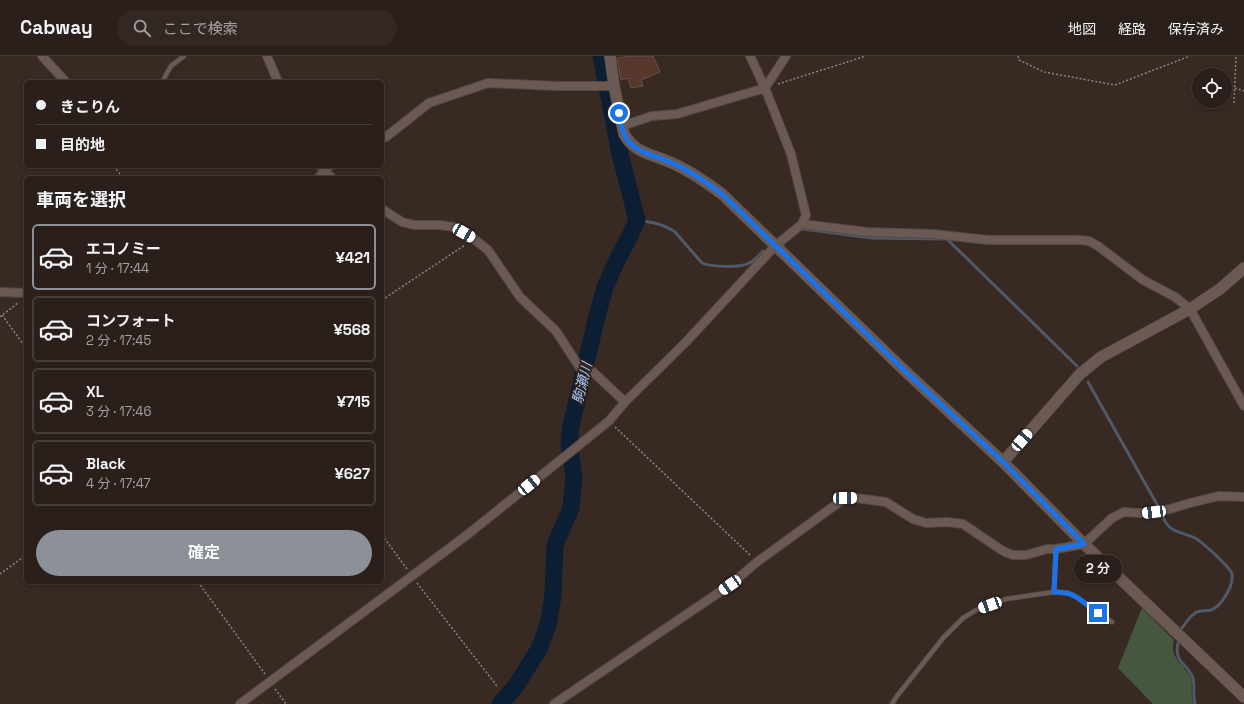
<!DOCTYPE html>
<html lang="ja">
<head>
<meta charset="utf-8">
<style>
  body { margin:0; font-family:"Space Grotesk","Noto Sans JP",sans-serif; background:#322723; color:#f1f3f6; height:100vh; display:flex; flex-direction:column; font-size:15px; white-space:nowrap }
  * { box-sizing:border-box; margin:0 }
  p { font-size:13px; color:#a5a2a2 }
  .icon { flex:none; width:22px; height:22px; fill:none; stroke:currentColor; stroke-width:2; stroke-linecap:round; stroke-linejoin:round }
  .map { position:relative; flex:1; overflow:hidden }
  .details { position:absolute; left:24px; top:120px; width:360px; height:408px; display:flex; flex-direction:column; background:#2a1f1a; border-radius:6px; box-shadow:0 2px 6px #0003,0 0 0 1px #463d39 }
  .details>* { flex:none }
  .banner { position:absolute; left:24px; top:24px; width:360px; height:88px; border-radius:6px; box-shadow:0 2px 6px #0003,0 0 0 1px #463d39; display:grid; align-content:center; height:88px; padding:0 12px; background:#2a1f1a }
  .tools { position:absolute; left:1192px; top:12px; display:grid; gap:8px }
  .tools a { display:grid; place-items:center; width:40px; height:40px; border-radius:50%; background:#2a1f1a; box-shadow:0 2px 6px #0003,0 0 0 1px #463d39; font-size:20px }
  .end { position:absolute; width:18px; height:18px; margin:-9px; border:5px solid #1a73e8; background:#fff; box-shadow:0 0 0 2px #fff }
  .from { border-radius:50% }
  .bubble { position:absolute; height:28px; border-radius:14px; background:#2a1f1a; box-shadow:0 2px 6px #0003,0 0 0 1px #463d39; font-size:13px; font-weight:600; line-height:28px; text-align:center }
  .car { position:absolute; width:12px; height:24px; margin:-12px -6px; border-radius:5px; box-shadow:0 0 3px 1px #0007; background:linear-gradient(#fff 24%,#345 0 40%,#fff 0 76%,#345 0 86%,#fff 0) }
  .banner b { display:flex; align-items:center; gap:14px; height:38px; font-size:15px }
  .banner b+b { border-top:1px solid #463d39 }
  .banner i { width:10px; height:10px; background:#f1f3f6 }
  ul { padding:0; list-style:none }
  li { display:flex; align-items:center; gap:12px; height:66px; margin:0 8px 6px; padding:0 4px; border:2px solid #463d39; border-radius:6px }
  li div { flex:1 }
  li b { display:block; font-size:15px }
  li em { font-style:normal; font-weight:600 }
  li.current { border-color:#8c9099 }
  li>.icon { width:36px; height:36px; stroke-width:1.5 }
  h2 { padding:0 12px; font-size:18px; line-height:48px }
  .cta { display:flex; gap:8px; margin-top:auto; padding:8px 12px }
  .cta a { flex:1; height:46px; border-radius:24px; background:#8c9099; color:#fff; font-size:16px; font-weight:600; line-height:46px; text-align:center }
  header { display:flex; align-items:center; gap:24px; box-sizing:border-box; height:56px; padding:0 20px; background:#2a1f1a; border-bottom:1px solid #463d39 }
  header strong { font-size:19px }
  nav { display:flex; gap:22px; margin-inline-start:auto; font-size:14px }
  .search { width:280px; height:36px; background:#322723; display:flex; align-items:center; gap:10px; box-sizing:border-box; padding:0 14px; border-radius:22px; color:#a5a2a2; font-size:15px }
  .map>svg:first-child { display:block }
</style>
</head>
<body>
<header>
<strong>Cabway</strong>
<div class="search"><svg class="icon" aria-label="search" viewBox="0 0 24 24"><circle cx="10" cy="10" r="6"/><path d="M15 15l6 6"/></svg>ここで検索</div>
<nav><a>地図</a><a>経路</a><a>保存済み</a></nav>
</header>
<div class="map">
<svg width="1244" height="648" viewBox="0 0 1244 648">
  <rect width="100%" height="100%" fill="#382923"/>
  <!-- green -->
  <path fill="#46573f" d="M1142 552 1174 584C1169 602 1183 607 1190 620 1194 628 1190 639 1193 648H1153L1118 612Z"/>
  <g fill="none" stroke-linecap="round" stroke-linejoin="round">
    <!-- stream -->
    <path stroke="#4f5968" stroke-width="3" d="M637 164C651 166 664 168 675 176L702 207C711 211 741 212 749 207 755 205 759 199 763 195
      M803 173 872 182 947 183 1077 310
      M1088 326 1159 452
      M1163 461C1170 478 1181 475 1195 482 1201 485 1231 512 1232 518 1234 529 1222 550 1211 554 1205 556 1199 553 1194 558 1189 561 1186 567 1182 572
      M1178 587C1174 607 1186 606 1192 620 1196 628 1192 639 1195 648"/>
    <!-- river -->
    <path stroke="#0b1e34" stroke-width="17" d="M500 648 516 630 539 593 548 569 553 539 555 489 571 452 574 421 569 387 571 370 597 260 605 231 619 200 629 182 637 164 620 98 601 0"/>
  </g>
  <!-- building -->
  <path fill="#58382d" stroke="#64534d" d="M632 0H653L660 16 641 24 643 30 631 32 628 22 621 24 617 2Z"/>
  <g fill="none" stroke-linecap="round" stroke-linejoin="round">
    <!-- lane casing -->
    <g stroke="#554843" stroke-width="5.5">
      <path id="lane" d="M162 26 171 10 184 0
        M1054 536 1056 493
        M892 648 897 640 944 581 963 562 978 553 1006 543 1054 536 1068 537 1075 540 1112 566"/>
    </g>
    <!-- street casing -->
    <g stroke="#554843" stroke-width="10">
      <path id="street" d="M42 0 66 26
        M267 0 278 26
        M622 70 652 60 677 58 765 32 786 0
        M382 82 386 81 429 47 488 27 557 30H614
        M320 110 332 122
        M318 122 324 115 330 110
        M382 153 402 166 414 169H440L454 171 474 183 488 194 520 241 556 275 580 312 592 315 625 346
        M802 168 867 176 933 178 988 184H1079L1089 185 1098 190 1143 224 1175 241 1190 253 1244 350
        M0 236 26 237
        M240 648 467 479 609 365 625 346 686 286 775 190 802 168 806 159 791 98 765 32 750 0
        M554 648 730 529 757 506 845 442H856L886 446 913 463 926 467 947 466 963 468 997 491 1005 496 1013 499H1026L1047 493H1056L1084 488 1112 462 1124 456 1140 457 1154 456 1170 453 1190 447 1219 440 1244 441"/>
    </g>
    <!-- secondary casing -->
    <g stroke="#554843" stroke-width="12">
      <path id="secondary" d="M610 0 614 30 624 78C635 98 653 98 672 107 690 115 706 126 722 138L904 314 1003 406 1084 488 1244 641
        M1003 406 1080 318 1101 301 1190 253 1220 233 1244 212"/>
    </g>
    <!-- path -->
    <path stroke="#90837e" stroke-width="1.5" stroke-dasharray="2 2" stroke-linecap="butt" d="M1018 0 1019 4 1044 16 1115 29 1190 0
      M778 28 866 0
      M1235 32 1244 35
      M1234 47 1236 0
      M114 110 123 122
      M382 244 465 189
      M2 259 26 292
      M0 261 19 246
      M615 371 750 499
      M382 479 407 513
      M0 518 26 499
      M198 526 265 618
      M417 527 497 630
      M275 633 286 648"/>
    <!-- lane -->
    <use href="#lane" stroke="#6b5a54" stroke-width="4"/>
    <!-- street -->
    <use href="#street" stroke="#6b5a54" stroke-width="8"/>
    <!-- secondary -->
    <use href="#secondary" stroke="#6b5a54" stroke-width="11"/>
  </g>
  <g fill="none" stroke-linecap="round" stroke-linejoin="round">
    <!-- route -->
    <path stroke="#1a73e8" stroke-width="5" d="M619 57C621 67 622 78 629 86 640 98 658 100 672 107 690 115 706 126 722 138L904 314 1003 406 1084 488 1056 493 1054 536C1075 535 1082 546 1098 557"/>
  </g>
  <g text-anchor="middle" stroke-width="3.5" stroke-linejoin="round" paint-order="stroke">
    <!-- water labels -->
    <g font-size="14" font-style="italic" fill="#a4cafa" stroke="#2d1f1a">
      <text transform="translate(582 327) rotate(-76)" y="5">駒瀬川</text>
    </g>
  </g>
</svg>
<div class="tools">
<a><svg class="icon" aria-label="locate" viewBox="0 0 24 24"><circle cx="12" cy="12" r="6"/><path d="M12 2v4M12 18v4M2 12h4M18 12h4"/></svg></a>
</div>
<i class="end from" style="left:619px;top:57px"></i>
<i class="end" style="left:1098px;top:557px"></i>
<div class="bubble" style="left:1074px;top:499px;width:48px">2 分</div>
<i class="car" style="left:464px;top:177px;rotate:120deg"></i>
<i class="car" style="left:1022px;top:384px;rotate:41deg"></i>
<i class="car" style="left:529px;top:429px;rotate:51deg"></i>
<i class="car" style="left:845px;top:442px;rotate:89deg"></i>
<i class="car" style="left:1154px;top:456px;rotate:263deg"></i>
<i class="car" style="left:730px;top:529px;rotate:236deg"></i>
<i class="car" style="left:990px;top:549px;rotate:250deg"></i>
<div class="banner">
<b><i class="from"></i>きこりん</b>
<b><i></i>目的地</b>
</div>
<section class="details">
<h2>車両を選択</h2>
<ul>
<li class="current"><svg class="icon" aria-label="car" viewBox="0 0 24 24"><path d="M5 17H2v-5l4-1 3-4h7l3 4 3 1v5h-3M9 17h6M6 11h13"/><circle cx="7" cy="17" r="2"/><circle cx="17" cy="17" r="2"/></svg><div><b>エコノミー</b><p>1 分 · 17:44</p></div><em>¥421</em></li>
<li><svg class="icon" aria-label="car" viewBox="0 0 24 24"><path d="M5 17H2v-5l4-1 3-4h7l3 4 3 1v5h-3M9 17h6M6 11h13"/><circle cx="7" cy="17" r="2"/><circle cx="17" cy="17" r="2"/></svg><div><b>コンフォート</b><p>2 分 · 17:45</p></div><em>¥568</em></li>
<li><svg class="icon" aria-label="car" viewBox="0 0 24 24"><path d="M5 17H2v-5l4-1 3-4h7l3 4 3 1v5h-3M9 17h6M6 11h13"/><circle cx="7" cy="17" r="2"/><circle cx="17" cy="17" r="2"/></svg><div><b>XL</b><p>3 分 · 17:46</p></div><em>¥715</em></li>
<li><svg class="icon" aria-label="car" viewBox="0 0 24 24"><path d="M5 17H2v-5l4-1 3-4h7l3 4 3 1v5h-3M9 17h6M6 11h13"/><circle cx="7" cy="17" r="2"/><circle cx="17" cy="17" r="2"/></svg><div><b>Black</b><p>4 分 · 17:47</p></div><em>¥627</em></li>
</ul>
<div class="cta"><a>確定</a></div>
</section>
</div>
</body>
</html>
